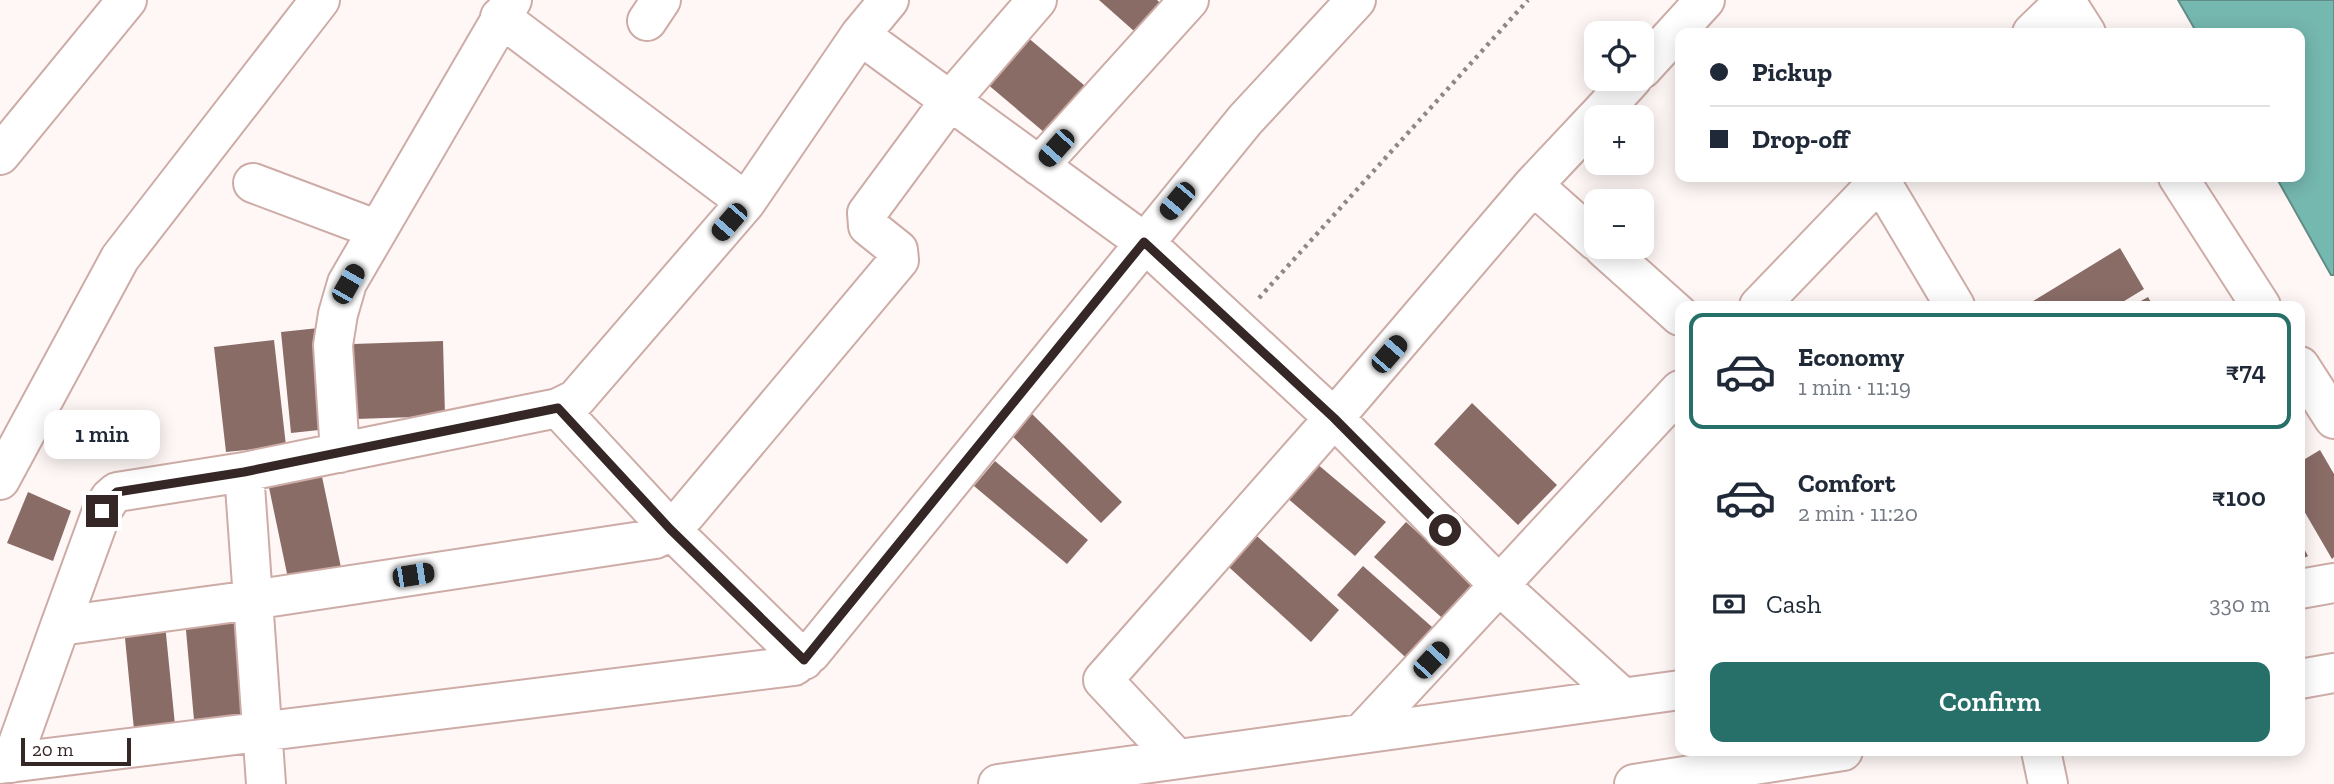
<!DOCTYPE html>
<html lang="en">
<head>
<meta charset="utf-8">
<style>
  body { margin:0; font-family:"Zilla Slab",serif; background:#f6f6f7; color:#1f2937; height:100vh; display:flex; flex-direction:column; font-size:26px; white-space:nowrap }
  * { box-sizing:border-box; margin:0 }
  p { font-size:23px; color:#747a83 }
  .icon { flex:none; width:38px; height:38px; fill:none; stroke:currentColor; stroke-width:2; stroke-linecap:round; stroke-linejoin:round }
  .map { position:relative; flex:1; overflow:hidden }
  .sheet { position:absolute; left:1675px; top:301px; width:630px; height:455px; display:flex; flex-direction:column; background:#fff; border-radius:14px; box-shadow:0 4px 18px #0003 }
  .sheet>* { flex:none }
  .guide { position:absolute; left:1675px; top:28px; width:630px; height:154px; border-radius:14px; box-shadow:0 4px 18px #0003; display:grid; align-content:center; height:154px; padding:0 35px; background:#fff }
  .buttons { position:absolute; left:1584px; top:21px; display:grid; gap:14px }
  .buttons a { display:grid; place-items:center; width:70px; height:70px; border-radius:14px; background:#fff; box-shadow:0 4px 18px #0003; font-size:35px }
  .scale { position:absolute; left:21px; bottom:18px; width:110px; box-sizing:border-box; padding-left:7px; border:4px solid #342725; border-top:0; font-size:19px; line-height:24px; white-space:nowrap; color:#342725; -webkit-text-stroke:5px #fff; paint-order:stroke }
  .end { position:absolute; width:32px; height:32px; margin:-16px; border:9px solid #342725; background:#fff; box-shadow:0 0 0 4px #fff }
  .from { border-radius:50% }
  .bubble { position:absolute; height:49px; border-radius:14px; background:#fff; box-shadow:0 4px 18px #0003; font-size:23px; font-weight:600; line-height:49px; text-align:center }
  .car { position:absolute; width:21px; height:42px; margin:-21px -10px; border-radius:9px; box-shadow:0 0 5px 2px #0007; background:linear-gradient(#222 24%,#8ab4d8 0 40%,#222 0 76%,#8ab4d8 0 86%,#222 0) }
  .guide b { display:flex; align-items:center; gap:24px; height:66px; font-size:26px }
  .guide b+b { border-top:2px solid #e0e1e3 }
  .guide i { width:18px; height:18px; background:#1f2937 }
  ul { padding:12px 0 0; list-style:none }
  li { display:flex; align-items:center; gap:21px; height:116px; margin:0 14px 10px; padding:0 21px; border:4px solid transparent; border-radius:14px }
  li div { flex:1 }
  li b { display:block; font-size:26px }
  li em { font-style:normal; font-weight:600 }
  li.current { border-color:#27706a }
  li>.icon { width:63px; height:63px; stroke-width:1.5 }
  .pay { display:flex; align-items:center; gap:18px; height:77px; padding:0 35px; font-size:26px }
  .pay p { margin-inline-start:auto }
  .cta { display:flex; gap:14px; margin-top:auto; padding:14px 35px }
  .cta a { flex:1; height:80px; border-radius:14px; background:#27706a; color:#fff; font-size:28px; font-weight:600; line-height:80px; text-align:center }
  .map>svg:first-child { display:block }
</style>
</head>
<body>
<div class="map">
<svg width="2334" height="784" viewBox="0 0 2334 784">
  <rect width="100%" height="100%" fill="#fef7f6"/>
  <!-- water -->
  <path fill="#75b8b0" stroke="#628c86" stroke-width="2" d="M2178 0H2334V275H2331L2276 177H2300V33H2197Z"/>
  <!-- building -->
  <path fill="#8a6c67" d="M1099 0H1157L1169 11 1143 39Z
    M1026 36 1091 91 1051 138 986 83Z
    M2120 248 2144 289 2116 306H2025Z
    M2148 297 2153 306H2132Z
    M328 327 338 428 291 433 281 332Z
    M274 340 286 446 226 452 214 347Z
    M443 341 445 416 356 419 353 344Z
    M1472 403 1557 485 1518 525 1434 444Z
    M1030 412 1122 502 1101 523 1009 433Z
    M2320 450 2334 474V557L2332 559 2300 504V462Z
    M995 461 1088 540 1067 564 974 486Z
    M1316 463 1386 522 1355 556 1286 497Z
    M320 467 343 577 290 588 267 478Z
    M28 492 71 511 53 561 7 543Z
    M1406 522 1482 590 1450 625 1374 557Z
    M1248 528 1339 610 1311 642 1220 559Z
    M2300 541 2308 556 2300 560Z
    M1363 566 1440 634 1413 664 1337 595Z
    M241 614 250 716 194 720 185 619Z
    M165 624 176 735 135 740 124 628Z"/>
  <g fill="none" stroke-linecap="round" stroke-linejoin="round">
    <!-- minor casing -->
    <g stroke="#cdaca7" stroke-width="42">
      <path id="minor" d="M2065 0 2086 33
        M500 17 746 202
        M647 21 661 0
        M2032 33 2065 1
        M860 35 1144 242 1334 418 1500 586 1623 698
        M1642 69 1705 0
        M1597 117 1632 79
        M0 155 127 0
        M1039 166 1189 0
        M2178 177 2261 306
        M1880 180 1955 306
        M253 183 378 230
        M1533 185 1596 241
        M1603 247 1680 316
        M1759 306 1883 177
        M2300 366 2334 419
        M558 408 670 529 804 660
        M340 453 333 345 338 314 347 283 512 0
        M0 480 120 258 320 0
        M2300 589 2334 583
        M60 626 102 511 110 498 117 492 244 472
        M2300 679 2334 673
        M1362 733 1680 390
        M2041 751 2048 784
        M1177 759 1103 680 1334 418 1533 185 1596 118
        M11 763 60 626 252 600 655 539 664 535 686 514 899 260 898 250 868 226 867 213 949 102 1037 0
        M0 764 794 666 811 653 1245 120 1356 0
        M266 784 244 472 558 408 576 399 746 202 860 35 889 0
        M998 784 1680 690
        M1634 784 1843 751"/>
    </g>
    <!-- path -->
    <path stroke="#908685" stroke-width="4.5" stroke-dasharray="3.5 5" stroke-linecap="butt" d="M1259 298 1528 0"/>
    <!-- minor -->
    <use href="#minor" stroke="#fff" stroke-width="38"/>
  </g>
  <g fill="none" stroke-linecap="round" stroke-linejoin="round">
    <!-- route -->
    <path stroke="#342725" stroke-width="9" d="M102 511 110 498 117 492 244 472 558 408 670 529 804 660 1144 242 1334 418 1445 530"/>
  </g>
</svg>
<div class="buttons">
<a><svg class="icon" aria-label="locate" viewBox="0 0 24 24"><circle cx="12" cy="12" r="6"/><path d="M12 2v4M12 18v4M2 12h4M18 12h4"/></svg></a>
<a>+</a>
<a>−</a>
</div>
<div class="scale">20 m</div>
<i class="end from" style="left:1445px;top:530px"></i>
<i class="end" style="left:102px;top:511px"></i>
<div class="bubble" style="left:44px;top:410px;width:116px">1 min</div>
<i class="car" style="left:1056px;top:148px;rotate:222deg"></i>
<i class="car" style="left:1177px;top:201px;rotate:220deg"></i>
<i class="car" style="left:729px;top:222px;rotate:221deg"></i>
<i class="car" style="left:348px;top:284px;rotate:30deg"></i>
<i class="car" style="left:1389px;top:354px;rotate:41deg"></i>
<i class="car" style="left:413px;top:575px;rotate:81deg"></i>
<i class="car" style="left:1431px;top:660px;rotate:43deg"></i>
<div class="guide">
<b><i class="from"></i>Pickup</b>
<b><i></i>Drop-off</b>
</div>
<section class="sheet">
<ul>
<li class="current"><svg class="icon" aria-label="car" viewBox="0 0 24 24"><path d="M5 17H2v-5l4-1 3-4h7l3 4 3 1v5h-3M9 17h6M6 11h13"/><circle cx="7" cy="17" r="2"/><circle cx="17" cy="17" r="2"/></svg><div><b>Economy</b><p>1 min · 11:19</p></div><em>₹74</em></li>
<li><svg class="icon" aria-label="car" viewBox="0 0 24 24"><path d="M5 17H2v-5l4-1 3-4h7l3 4 3 1v5h-3M9 17h6M6 11h13"/><circle cx="7" cy="17" r="2"/><circle cx="17" cy="17" r="2"/></svg><div><b>Comfort</b><p>2 min · 11:20</p></div><em>₹100</em></li>
</ul>
<div class="pay"><svg class="icon" aria-label="cash" viewBox="0 0 24 24"><path d="M3 7h18v10H3z"/><circle cx="12" cy="12" r="2"/></svg>Cash<p>330 m</p></div>
<div class="cta"><a>Confirm</a></div>
</section>
</div>
</body>
</html>
